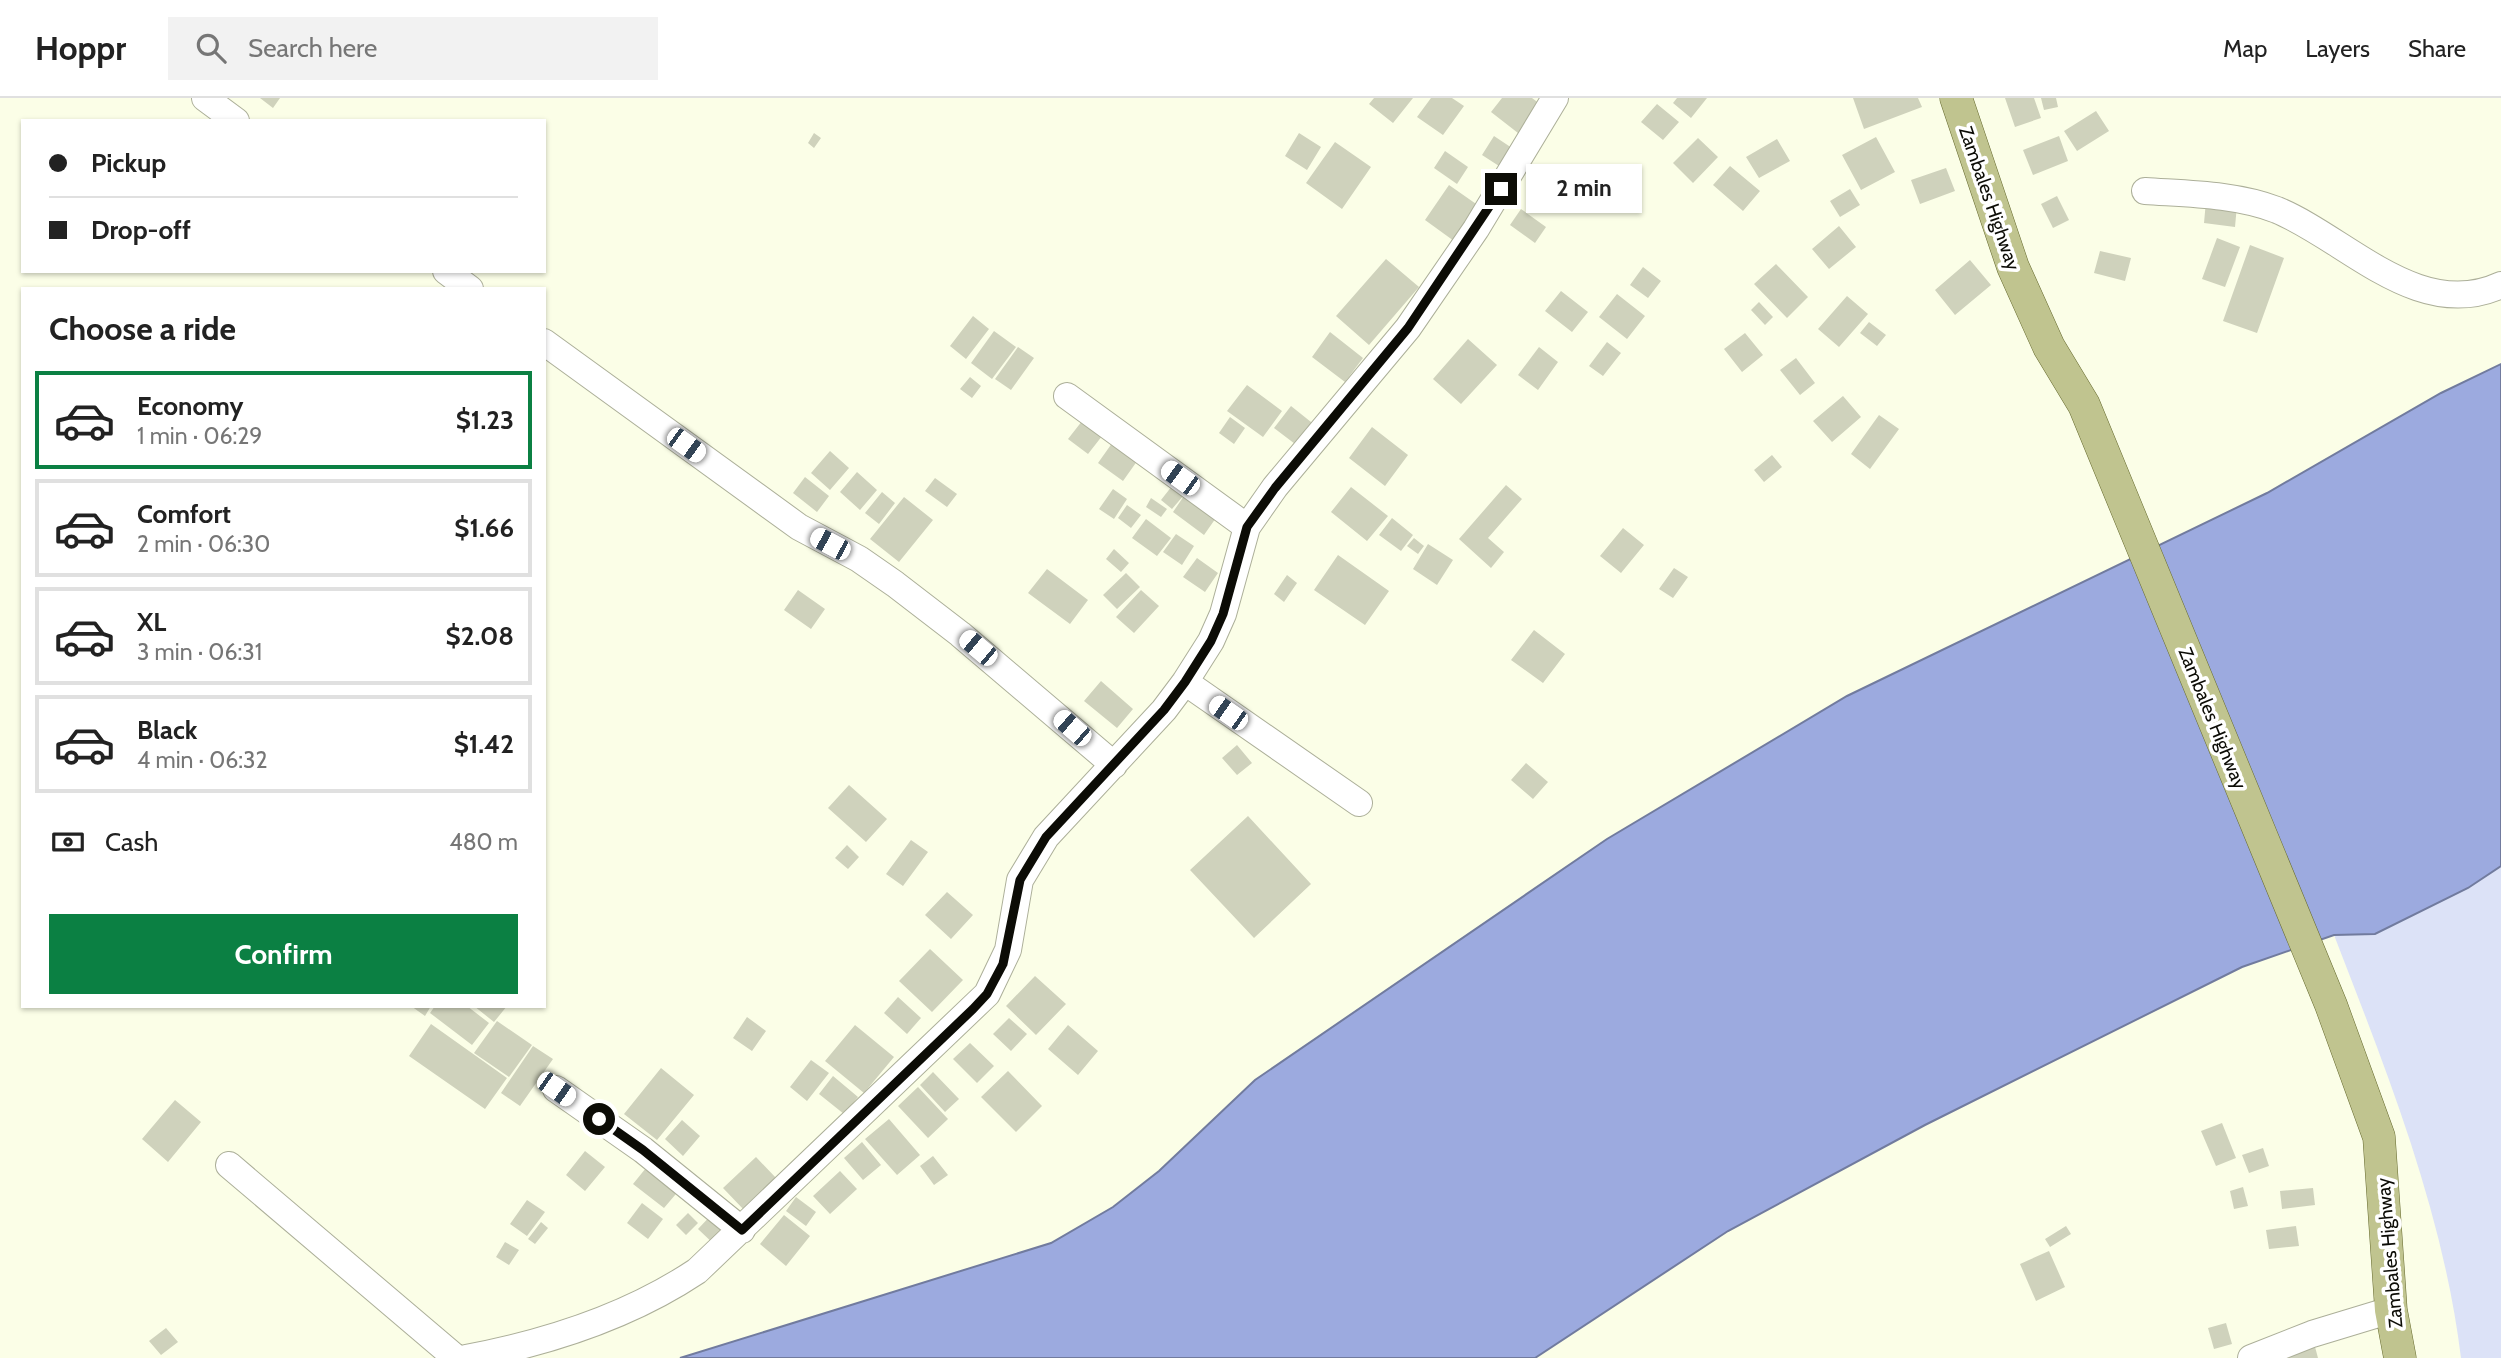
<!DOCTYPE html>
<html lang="en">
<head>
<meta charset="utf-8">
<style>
  body { margin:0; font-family:Cabin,sans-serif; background:#f2f2f2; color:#222; height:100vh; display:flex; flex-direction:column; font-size:26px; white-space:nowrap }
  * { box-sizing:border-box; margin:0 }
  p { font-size:23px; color:#767676 }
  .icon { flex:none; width:38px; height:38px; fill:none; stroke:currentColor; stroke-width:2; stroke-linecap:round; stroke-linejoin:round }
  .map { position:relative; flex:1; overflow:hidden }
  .details { position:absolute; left:21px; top:189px; width:525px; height:721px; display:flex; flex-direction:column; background:#fff; border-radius:0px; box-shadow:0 2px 5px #0004 }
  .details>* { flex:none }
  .hud { position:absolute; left:21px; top:21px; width:525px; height:154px; border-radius:0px; box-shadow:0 2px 5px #0004; display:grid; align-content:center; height:154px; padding:0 28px; background:#fff }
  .end { position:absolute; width:32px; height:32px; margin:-16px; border:9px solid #0c0c06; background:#fff; box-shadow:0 0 0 4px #fff }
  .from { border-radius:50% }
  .bubble { position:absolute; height:49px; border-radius:0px; background:#fff; box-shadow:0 2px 5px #0004; font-size:23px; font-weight:800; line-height:49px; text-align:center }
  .car { position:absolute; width:21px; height:42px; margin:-21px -10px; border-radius:9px; box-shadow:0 0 5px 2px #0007; background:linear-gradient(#fff 24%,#345 0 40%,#fff 0 76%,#345 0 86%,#fff 0) }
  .hud b { display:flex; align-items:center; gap:24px; height:66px; font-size:26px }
  .hud b+b { border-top:2px solid #e0e0e0 }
  .hud i { width:18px; height:18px; background:#222 }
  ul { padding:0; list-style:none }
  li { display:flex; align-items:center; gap:21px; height:98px; margin:0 14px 10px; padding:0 14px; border:4px solid #e0e0e0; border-radius:0px }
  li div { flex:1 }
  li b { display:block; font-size:26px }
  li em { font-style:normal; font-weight:800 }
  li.selected { border-color:#0b8043 }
  li>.icon { width:63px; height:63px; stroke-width:1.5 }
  h2 { padding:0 28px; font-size:32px; line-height:84px }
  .pay { display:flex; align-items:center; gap:18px; height:77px; padding:0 28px; font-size:26px }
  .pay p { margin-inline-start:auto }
  .primary-button { display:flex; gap:14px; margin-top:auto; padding:14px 28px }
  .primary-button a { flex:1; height:80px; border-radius:0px; background:#0b8043; color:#fff; font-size:28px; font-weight:800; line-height:80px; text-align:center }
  header { display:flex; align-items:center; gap:42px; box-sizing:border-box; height:98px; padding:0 35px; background:#fff; border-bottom:2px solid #e0e0e0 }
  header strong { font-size:33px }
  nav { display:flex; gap:38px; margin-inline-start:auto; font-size:24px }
  .search { width:490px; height:63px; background:#f2f2f2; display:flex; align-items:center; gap:18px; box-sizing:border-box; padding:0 24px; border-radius:0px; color:#767676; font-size:26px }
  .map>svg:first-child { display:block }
</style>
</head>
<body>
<header>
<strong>Hoppr</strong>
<div class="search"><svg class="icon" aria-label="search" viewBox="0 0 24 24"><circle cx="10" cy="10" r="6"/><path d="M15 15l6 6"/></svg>Search here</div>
<nav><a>Map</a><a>Layers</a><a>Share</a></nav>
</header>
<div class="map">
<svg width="2501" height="1260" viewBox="0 0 2501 1260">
  <rect width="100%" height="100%" fill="#fbfee7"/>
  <!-- green -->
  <path fill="#dce2f7" d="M2501 768V1260H2461C2443 1113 2387 974 2334 837L2376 836 2468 790Z"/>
  <!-- water -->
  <path fill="#9caadf" stroke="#717b9e" stroke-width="2" d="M2501 266V768L2468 790 2375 836 2334 837 2242 869 1925 1027 1728 1133 1535 1260H680L1051 1145 1113 1109 1159 1073 1255 982 1607 741 1847 598 2267 395 2441 295Z"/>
  <!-- building -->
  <path fill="#cfd2bc" d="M260 0H280L273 10Z
    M1374 0H1413L1393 25 1369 6Z
    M1431 0H1452L1464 8 1443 37 1417 19Z
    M1502 0H1532L1540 6 1518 35 1491 14Z
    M1677 0H1707L1691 20 1673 5Z
    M1853 0H1918L1922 9 1864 31Z
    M2005 0H2034L2041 20 2015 29Z
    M2041 0H2056L2058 9 2044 12Z
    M1657 6 1679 24 1663 42 1641 24Z
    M2096 13 2109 33 2077 53 2064 33Z
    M814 35 821 40 814 50 808 45Z
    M1299 35 1321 49 1307 72 1285 58Z
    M1494 38 1512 50 1499 68 1482 57Z
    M2059 38 2068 63 2033 77 2023 52Z
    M1876 39 1895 74 1861 92 1842 57Z
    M1698 40 1718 59 1693 85 1673 65Z
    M1777 41 1790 63 1759 80 1746 59Z
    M1335 44 1371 69 1342 111 1306 85Z
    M1445 53 1468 69 1457 86 1434 70Z
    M1730 68 1760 93 1743 113 1713 87Z
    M1946 70 1955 93 1920 106 1911 82Z
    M1449 87 1479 108 1454 143 1425 122Z
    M1850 91 1860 107 1840 119 1830 103Z
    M2057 98 2069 122 2053 130 2041 106Z
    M2206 103 2237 107 2235 129 2204 125Z
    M1521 111 1546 129 1535 145 1510 127Z
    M1839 128 1856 149 1829 171 1812 151Z
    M2217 140 2240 149 2225 189 2202 181Z
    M2250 147 2284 160 2257 235 2223 223Z
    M2100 153 2131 160 2125 183 2094 175Z
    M1386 161 1419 189 1369 247 1336 218Z
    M1970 162 1991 187 1955 217 1935 192Z
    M1776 166 1808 199 1787 220 1754 186Z
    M1643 169 1661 183 1648 200 1630 187Z
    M1561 193 1588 214 1572 234 1545 213Z
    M1617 196 1645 218 1627 241 1599 219Z
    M1847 198 1868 216 1839 249 1818 231Z
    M1759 204 1773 219 1765 227 1751 212Z
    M973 218 989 231 966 261 950 248Z
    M1869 224 1886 237 1877 248 1860 235Z
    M994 233 1016 249 992 281 971 265Z
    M1330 234 1363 260 1345 284 1312 259Z
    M1745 235 1763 257 1742 274 1724 251Z
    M1468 241 1497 267 1461 306 1433 281Z
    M1607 244 1621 255 1603 278 1589 268Z
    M1018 249 1034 260 1011 292 995 281Z
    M1539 249 1558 264 1538 292 1518 277Z
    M1796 260 1815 285 1800 297 1780 272Z
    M970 279 981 288 972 300 960 291Z
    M1247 287 1282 313 1263 339 1227 313Z
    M1843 298 1861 319 1832 344 1813 323Z
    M1291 308 1316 328 1299 349 1274 330Z
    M1879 317 1899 331 1870 371 1851 356Z
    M1086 318 1106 333 1088 356 1068 341Z
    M1230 319 1245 330 1234 346 1219 335Z
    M1372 329 1408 357 1385 388 1349 360Z
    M1115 341 1140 359 1123 383 1098 365Z
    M830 353 849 370 830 392 811 375Z
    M1772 357 1782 369 1764 384 1754 372Z
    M857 374 877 392 860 412 840 394Z
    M805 379 829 398 817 414 793 395Z
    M935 380 957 396 947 409 925 393Z
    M1506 387 1522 401 1488 440 1504 454 1491 470 1459 441Z
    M1172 388 1184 397 1172 411 1161 402Z
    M1351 389 1388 418 1367 443 1331 414Z
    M1113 391 1127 401 1114 421 1099 411Z
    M882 394 895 405 879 426 865 415Z
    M1186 395 1218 417 1204 437 1173 414Z
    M904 399 933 422 899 464 870 441Z
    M1151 400 1167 411 1161 419 1146 409Z
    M1127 407 1141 417 1131 430 1118 420Z
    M1392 420 1413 437 1401 453 1379 437Z
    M1146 421 1171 440 1157 458 1132 440Z
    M1623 430 1644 447 1621 475 1600 458Z
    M1176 436 1194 448 1182 467 1163 454Z
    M1414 440 1424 448 1418 456 1407 448Z
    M1428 446 1453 462 1437 487 1413 471Z
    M1114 451 1129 465 1121 474 1106 461Z
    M1338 457 1389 493 1365 527 1314 492Z
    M1197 460 1218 475 1205 494 1183 479Z
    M1674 470 1688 479 1673 500 1659 491Z
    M1047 471 1088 502 1070 526 1028 495Z
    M1126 475 1140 489 1117 511 1103 497Z
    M1287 477 1297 485 1284 504 1274 496Z
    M798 492 825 511 811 531 784 512Z
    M1141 492 1159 508 1134 535 1116 519Z
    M1534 532 1565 556 1543 585 1511 562Z
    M1101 583 1133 611 1117 630 1084 603Z
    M1237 647 1252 665 1237 677 1222 660Z
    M1526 665 1548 684 1533 701 1511 682Z
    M849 687 887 721 866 744 828 710Z
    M1248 718 1311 786 1254 840 1190 772Z
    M911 742 928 754 903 788 886 776Z
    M847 747 859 759 848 771 835 760Z
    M947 794 973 817 951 841 925 817Z
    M930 851 963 882 932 914 899 883Z
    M1035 878 1066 906 1036 937 1006 908Z
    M898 899 921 920 907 936 884 915Z
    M411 908H431L425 918Z
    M435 908H467L489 925 472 947 430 915Z
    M474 908H507L494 924Z
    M747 919 766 933 752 953 733 940Z
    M1009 920 1027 936 1011 953 993 936Z
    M497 923 532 947 509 979 474 955Z
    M431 926 507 980 485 1011 409 958Z
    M855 927 894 959 864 995 825 963Z
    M1068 927 1098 953 1078 977 1048 951Z
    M970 945 994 968 977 985 953 961Z
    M533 948 553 961 520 1008 501 995Z
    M811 962 829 975 807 1003 790 989Z
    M661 970 694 997 657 1042 624 1016Z
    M1008 973 1042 1008 1016 1034 981 999Z
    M933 974 959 1001 945 1014 920 987Z
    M833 978 858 999 844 1016 819 996Z
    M918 989 948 1021 928 1040 898 1008Z
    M175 1002 201 1024 168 1064 142 1041Z
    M889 1021 920 1057 897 1077 865 1041Z
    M682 1022 700 1038 683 1058 665 1041Z
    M2222 1025 2236 1060 2216 1068 2201 1033Z
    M862 1044 881 1067 863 1082 844 1060Z
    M2263 1050 2269 1068 2249 1075 2242 1057Z
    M585 1053 605 1069 585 1093 566 1077Z
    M933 1058 948 1077 934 1087 920 1068Z
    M756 1059 777 1081 745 1113 723 1090Z
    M650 1065 681 1090 664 1110 633 1086Z
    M840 1073 857 1091 830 1116 813 1098Z
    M2243 1089 2248 1108 2234 1111 2230 1093Z
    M2313 1090 2315 1107 2282 1111 2280 1093Z
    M796 1099 816 1114 806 1128 786 1113Z
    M527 1102 545 1114 527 1138 510 1126Z
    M642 1105 663 1121 648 1141 627 1125Z
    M716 1112 735 1131 717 1149 698 1131Z
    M688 1115 698 1125 686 1137 676 1127Z
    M784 1117 810 1138 786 1168 760 1146Z
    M541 1124 548 1130 535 1146 528 1141Z
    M2066 1128 2071 1136 2050 1149 2045 1141Z
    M2296 1128 2299 1148 2269 1151 2266 1132Z
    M505 1144 519 1152 509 1167 496 1159Z
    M2049 1153 2065 1189 2036 1203 2020 1166Z
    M2226 1225 2232 1246 2214 1251 2208 1230Z
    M166 1230 178 1244 161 1257 149 1243Z
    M2314 1245 2318 1260H2265Z"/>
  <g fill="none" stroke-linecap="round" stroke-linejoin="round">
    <!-- minor casing -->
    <g stroke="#acaf99" stroke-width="28">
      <path id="minor" d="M205 0 236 23
        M2145 93C2188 96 2235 96 2277 112 2347 141 2419 225 2501 187
        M446 173 470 191
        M544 244 799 429 859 461 895 486 960 536 1114 667
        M1067 298 1247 429
        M1185 584 1359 705
        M556 991 643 1052 742 1132
        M229 1067 456 1260
        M466 1260C546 1245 628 1219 697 1173L987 896 1008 852 1020 782 1046 739 1164 612 1185 584 1211 543 1223 516 1247 429 1275 389 1408 230 1476 131 1555 0
        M2251 1260 2312 1236 2391 1212"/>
    </g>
    <!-- major casing -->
    <g stroke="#666a2f" stroke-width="33">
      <path id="major" d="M1956 0 2013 169 2049 249 2084 307 2331 907 2379 1039 2391 1212 2400 1260"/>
    </g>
    <!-- minor -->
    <use href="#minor" stroke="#fff" stroke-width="26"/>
    <!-- major -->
    <use href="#major" stroke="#c0c48f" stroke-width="32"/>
  </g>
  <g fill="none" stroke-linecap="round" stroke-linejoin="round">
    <!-- route -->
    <path stroke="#0c0c06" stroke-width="9" d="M599 1021 643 1052 742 1132 973 911 987 896 1003 866 1020 782 1046 739 1164 612 1185 584 1211 543 1223 516 1247 429 1275 390 1408 230 1501 91"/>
  </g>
  <g text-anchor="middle" stroke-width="7" stroke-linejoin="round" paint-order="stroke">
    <!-- street labels -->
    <g font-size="19" fill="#0c0c06" stroke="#fff">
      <text transform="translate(1990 100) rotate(71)" y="7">Zambales Highway</text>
      <text transform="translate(2213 620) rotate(68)" y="7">Zambales Highway</text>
      <text transform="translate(2389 1155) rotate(-95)" y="7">Zambales Highway</text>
    </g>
  </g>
</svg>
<i class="end from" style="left:599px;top:1021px"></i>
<i class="end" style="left:1501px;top:91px"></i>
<div class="bubble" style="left:1526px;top:66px;width:116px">2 min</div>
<i class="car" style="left:686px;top:347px;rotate:126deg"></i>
<i class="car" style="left:1180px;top:380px;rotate:306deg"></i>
<i class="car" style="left:830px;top:446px;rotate:298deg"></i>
<i class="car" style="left:978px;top:550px;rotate:310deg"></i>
<i class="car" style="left:1228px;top:615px;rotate:305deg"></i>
<i class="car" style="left:1072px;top:630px;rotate:311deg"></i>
<i class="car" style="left:556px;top:991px;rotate:125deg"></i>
<div class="hud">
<b><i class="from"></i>Pickup</b>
<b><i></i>Drop-off</b>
</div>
<section class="details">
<h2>Choose a ride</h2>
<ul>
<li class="selected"><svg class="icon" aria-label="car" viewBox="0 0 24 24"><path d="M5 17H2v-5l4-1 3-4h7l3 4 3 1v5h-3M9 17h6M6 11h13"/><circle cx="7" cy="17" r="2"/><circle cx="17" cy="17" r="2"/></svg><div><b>Economy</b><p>1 min · 06:29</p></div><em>$1.23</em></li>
<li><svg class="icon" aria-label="car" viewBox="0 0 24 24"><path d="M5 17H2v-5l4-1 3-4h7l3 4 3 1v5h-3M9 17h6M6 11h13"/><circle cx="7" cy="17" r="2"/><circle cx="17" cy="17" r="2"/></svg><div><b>Comfort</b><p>2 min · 06:30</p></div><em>$1.66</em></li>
<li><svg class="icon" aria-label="car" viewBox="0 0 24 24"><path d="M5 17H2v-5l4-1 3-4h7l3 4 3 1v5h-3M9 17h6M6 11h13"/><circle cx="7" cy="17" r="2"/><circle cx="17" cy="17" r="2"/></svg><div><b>XL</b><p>3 min · 06:31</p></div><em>$2.08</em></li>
<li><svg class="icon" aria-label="car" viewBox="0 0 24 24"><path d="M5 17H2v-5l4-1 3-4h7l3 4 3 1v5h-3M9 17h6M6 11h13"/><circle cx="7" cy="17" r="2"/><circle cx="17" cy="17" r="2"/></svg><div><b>Black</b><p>4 min · 06:32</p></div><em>$1.42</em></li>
</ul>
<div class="pay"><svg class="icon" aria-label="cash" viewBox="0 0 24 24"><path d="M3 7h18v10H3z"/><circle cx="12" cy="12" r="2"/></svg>Cash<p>480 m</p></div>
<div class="primary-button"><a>Confirm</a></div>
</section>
</div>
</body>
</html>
